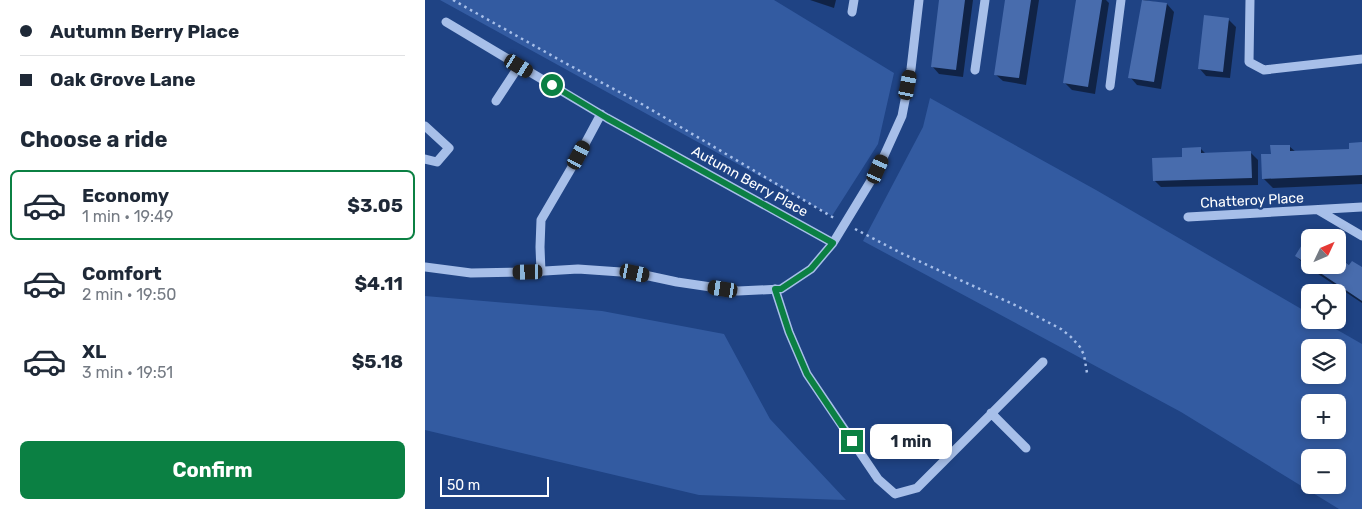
<!DOCTYPE html>
<html lang="en">
<head>
<meta charset="utf-8">
<style>
  body { margin:0; font-family:Rubik,sans-serif; background:#f2f2f3; color:#1f2937; height:100vh; display:flex; flex-direction:column; font-size:19px; white-space:nowrap }
  * { box-sizing:border-box; margin:0 }
  p { font-size:16px; color:#747a83 }
  .icon { flex:none; width:28px; height:28px; fill:none; stroke:currentColor; stroke-width:2; stroke-linecap:round; stroke-linejoin:round }
  .map { position:relative; flex:1; overflow:hidden }
  .panel { display:flex; flex-direction:column; background:#fff; width:425px }
  .panel>* { flex:none }
  .banner { display:grid; align-content:center; height:110px; padding:0 20px; background:#fff }
  .needle { width:32px; rotate:46deg }
  .controls { position:absolute; left:876px; top:229px; display:grid; gap:10px }
  .controls a { display:grid; place-items:center; width:45px; height:45px; border-radius:8px; background:#fff; box-shadow:0 2px 8px #0003; font-size:25px }
  .scale { position:absolute; left:15px; bottom:12px; width:109px; box-sizing:border-box; padding-left:5px; border:2px solid #fff; border-top:0; font-size:14px; line-height:18px; white-space:nowrap; color:#fff; -webkit-text-stroke:4px #1f4384; paint-order:stroke }
  .end { position:absolute; width:22px; height:22px; margin:-11px; border:6px solid #0b8043; background:#fff; box-shadow:0 0 0 2px #fff }
  .from { border-radius:50% }
  .bubble { position:absolute; height:35px; border-radius:8px; background:#fff; box-shadow:0 2px 8px #0003; font-size:16px; font-weight:700; line-height:35px; text-align:center }
  .car { position:absolute; width:15px; height:30px; margin:-15px -8px; border-radius:6px; box-shadow:0 0 4px 1px #0007; background:linear-gradient(#222 24%,#8ab4d8 0 40%,#222 0 76%,#8ab4d8 0 86%,#222 0) }
  .banner b { display:flex; align-items:center; gap:18px; height:48px; font-size:19px }
  .banner b+b { border-top:1px solid #e0e1e3 }
  .banner i { width:12px; height:12px; background:#1f2937 }
  ul { padding:0; list-style:none }
  li { display:flex; align-items:center; gap:15px; height:70px; margin:0 10px 8px; padding:0 10px; border:2px solid transparent; border-radius:8px }
  li div { flex:1 }
  li b { display:block; font-size:19px }
  li em { font-style:normal; font-weight:700 }
  li.on { border-color:#0b8043 }
  li>.icon { width:45px; height:45px; stroke-width:1.5 }
  h2 { padding:0 20px; font-size:22px; line-height:60px }
  .button { display:flex; gap:10px; margin-top:auto; padding:10px 20px }
  .button a { flex:1; height:58px; border-radius:8px; background:#0b8043; color:#fff; font-size:20px; font-weight:700; line-height:58px; text-align:center }
  main { display:flex; flex:1; min-height:0 }
  .map>svg:first-child { display:block }
</style>
</head>
<body>
<main>
<section class="panel">
<div class="banner">
<b><i class="from"></i>Autumn Berry Place</b>
<b><i></i>Oak Grove Lane</b>
</div>
<h2>Choose a ride</h2>
<ul>
<li class="on"><svg class="icon" aria-label="car" viewBox="0 0 24 24"><path d="M5 17H2v-5l4-1 3-4h7l3 4 3 1v5h-3M9 17h6M6 11h13"/><circle cx="7" cy="17" r="2"/><circle cx="17" cy="17" r="2"/></svg><div><b>Economy</b><p>1 min · 19:49</p></div><em>$3.05</em></li>
<li><svg class="icon" aria-label="car" viewBox="0 0 24 24"><path d="M5 17H2v-5l4-1 3-4h7l3 4 3 1v5h-3M9 17h6M6 11h13"/><circle cx="7" cy="17" r="2"/><circle cx="17" cy="17" r="2"/></svg><div><b>Comfort</b><p>2 min · 19:50</p></div><em>$4.11</em></li>
<li><svg class="icon" aria-label="car" viewBox="0 0 24 24"><path d="M5 17H2v-5l4-1 3-4h7l3 4 3 1v5h-3M9 17h6M6 11h13"/><circle cx="7" cy="17" r="2"/><circle cx="17" cy="17" r="2"/></svg><div><b>XL</b><p>3 min · 19:51</p></div><em>$5.18</em></li>
</ul>
<div class="button"><a>Confirm</a></div>
</section>
<div class="map">
<svg width="937" height="509" viewBox="0 0 937 509">
  <rect width="100%" height="100%" fill="#1f4384"/>
  <!-- green -->
  <path fill="#335ba1" fill-rule="evenodd" d="M15 0H349L469 73 453 144 407 216Z
    M505 98 671 190 885 314V320H895L937 344V509H914L756 412 438 241 498 127ZM885 348H912V375H885ZM885 402H912V430H885ZM885 458H912V485H885Z
    M0 296 177 311 299 334 345 419 421 500 274 495 0 430Z"/>
  <!-- shadow -->
  <path fill="#0007" d="M385 0H411L409 8Z
    M516 0H548L538 77 514 74 507 66Z
    M581 0H614L601 85 578 81 570 74Z
    M652 0H681L684 3 670 94 647 90 640 83Z
    M718 0 742 4 749 12 736 89 712 85 705 77Z
    M804 20 811 27 805 78 781 76 774 68Z
    M937 144V184L848 188 838 178 847 155 864 146 871 152 925 150Z
    M776 149 781 154 825 152 833 160V185L736 187 729 180 758 158Z
    M885 238V265H912L916 258 925 266 937 268V303L881 266 871 256Z"/>
  <!-- building -->
  <path fill="#486cad" d="M514 0H540L531 70 506 67Z
    M580 0H606L594 78 569 75Z
    M651 0H677L663 87 638 83Z
    M717 0 742 3 729 82 703 78Z
    M779 15 804 18 798 72 773 69Z
    M937 142V175L837 179 836 154H846L845 145H865V151L924 149V143Z
    M776 147V153L826 151 827 178 728 181 727 158 757 157V148Z
    M883 235 885 236V265H912V254L917 257 916 259 924 265 927 261 937 267V301L870 256Z"/>
  <g fill="none" stroke-linecap="round" stroke-linejoin="round">
    <!-- path -->
    <path stroke="#a7bfe9" stroke-width="2.5" stroke-dasharray="2.5 4" stroke-linecap="butt" d="M28 0 140 63 215 103 409 218
      M430 229 476 253 592 306 636 329 646 337 655 347 659 355 662 373"/>
    <!-- minor -->
    <path stroke="#a7bfe9" stroke-width="9" d="M825 0 824 62 839 70 937 59
      M427 12 429 0
      M21 22 182 118 408 243
      M550 70 560 0
      M685 86 696 0
      M71 101 94 66
      M0 126 24 148 12 162 0 159
      M893 210 937 236
      M763 217 937 207
      M0 267 46 273 103 272 153 269 210 273 252 282 313 291 356 289 386 269 408 243 453 169 477 116 486 69 494 0
      M116 272 115 247 116 220 154 155 176 114
      M350 289 364 332 382 374 453 479 470 494 492 488 618 362
      M566 413 601 448"/>
  </g>
  <g fill="none" stroke-linecap="round" stroke-linejoin="round">
    <!-- route -->
    <path stroke="#0b8043" stroke-width="6" d="M127 85 182 118 408 243 386 269 356 289H350L364 332 382 374 427 441"/>
  </g>
  <g text-anchor="middle" stroke-width="5" stroke-linejoin="round" paint-order="stroke">
    <!-- street labels -->
    <g font-size="14" fill="#fff" stroke="#1f4384">
      <text transform="translate(325 181) rotate(29)" y="5">Autumn Berry Place</text>
      <text transform="translate(827 200) rotate(-3)" y="5">Chatteroy Place</text>
    </g>
  </g>
</svg>
<div class="controls">
<a><svg class="needle" viewBox="-14 -14 28 28"><path d="M0-13l5 13h-10z" fill="#e53935"/><path d="M0 13l5-13h-10z" fill="#747a83"/></svg></a>
<a><svg class="icon" aria-label="locate" viewBox="0 0 24 24"><circle cx="12" cy="12" r="6"/><path d="M12 2v4M12 18v4M2 12h4M18 12h4"/></svg></a>
<a><svg class="icon" aria-label="layers" viewBox="0 0 24 24"><path d="M12 4l9 5-9 5-9-5zM3 14l9 5 9-5"/></svg></a>
<a>+</a>
<a>−</a>
</div>
<div class="scale">50 m</div>
<i class="end from" style="left:127px;top:85px"></i>
<i class="end" style="left:427px;top:441px"></i>
<div class="bubble" style="left:445px;top:424px;width:82px">1 min</div>
<i class="car" style="left:94px;top:66px;rotate:121deg"></i>
<i class="car" style="left:483px;top:85px;rotate:11deg"></i>
<i class="car" style="left:154px;top:155px;rotate:28deg"></i>
<i class="car" style="left:453px;top:169px;rotate:24deg"></i>
<i class="car" style="left:103px;top:272px;rotate:269deg"></i>
<i class="car" style="left:210px;top:273px;rotate:102deg"></i>
<i class="car" style="left:298px;top:289px;rotate:279deg"></i>
</div>
</main>
</body>
</html>
